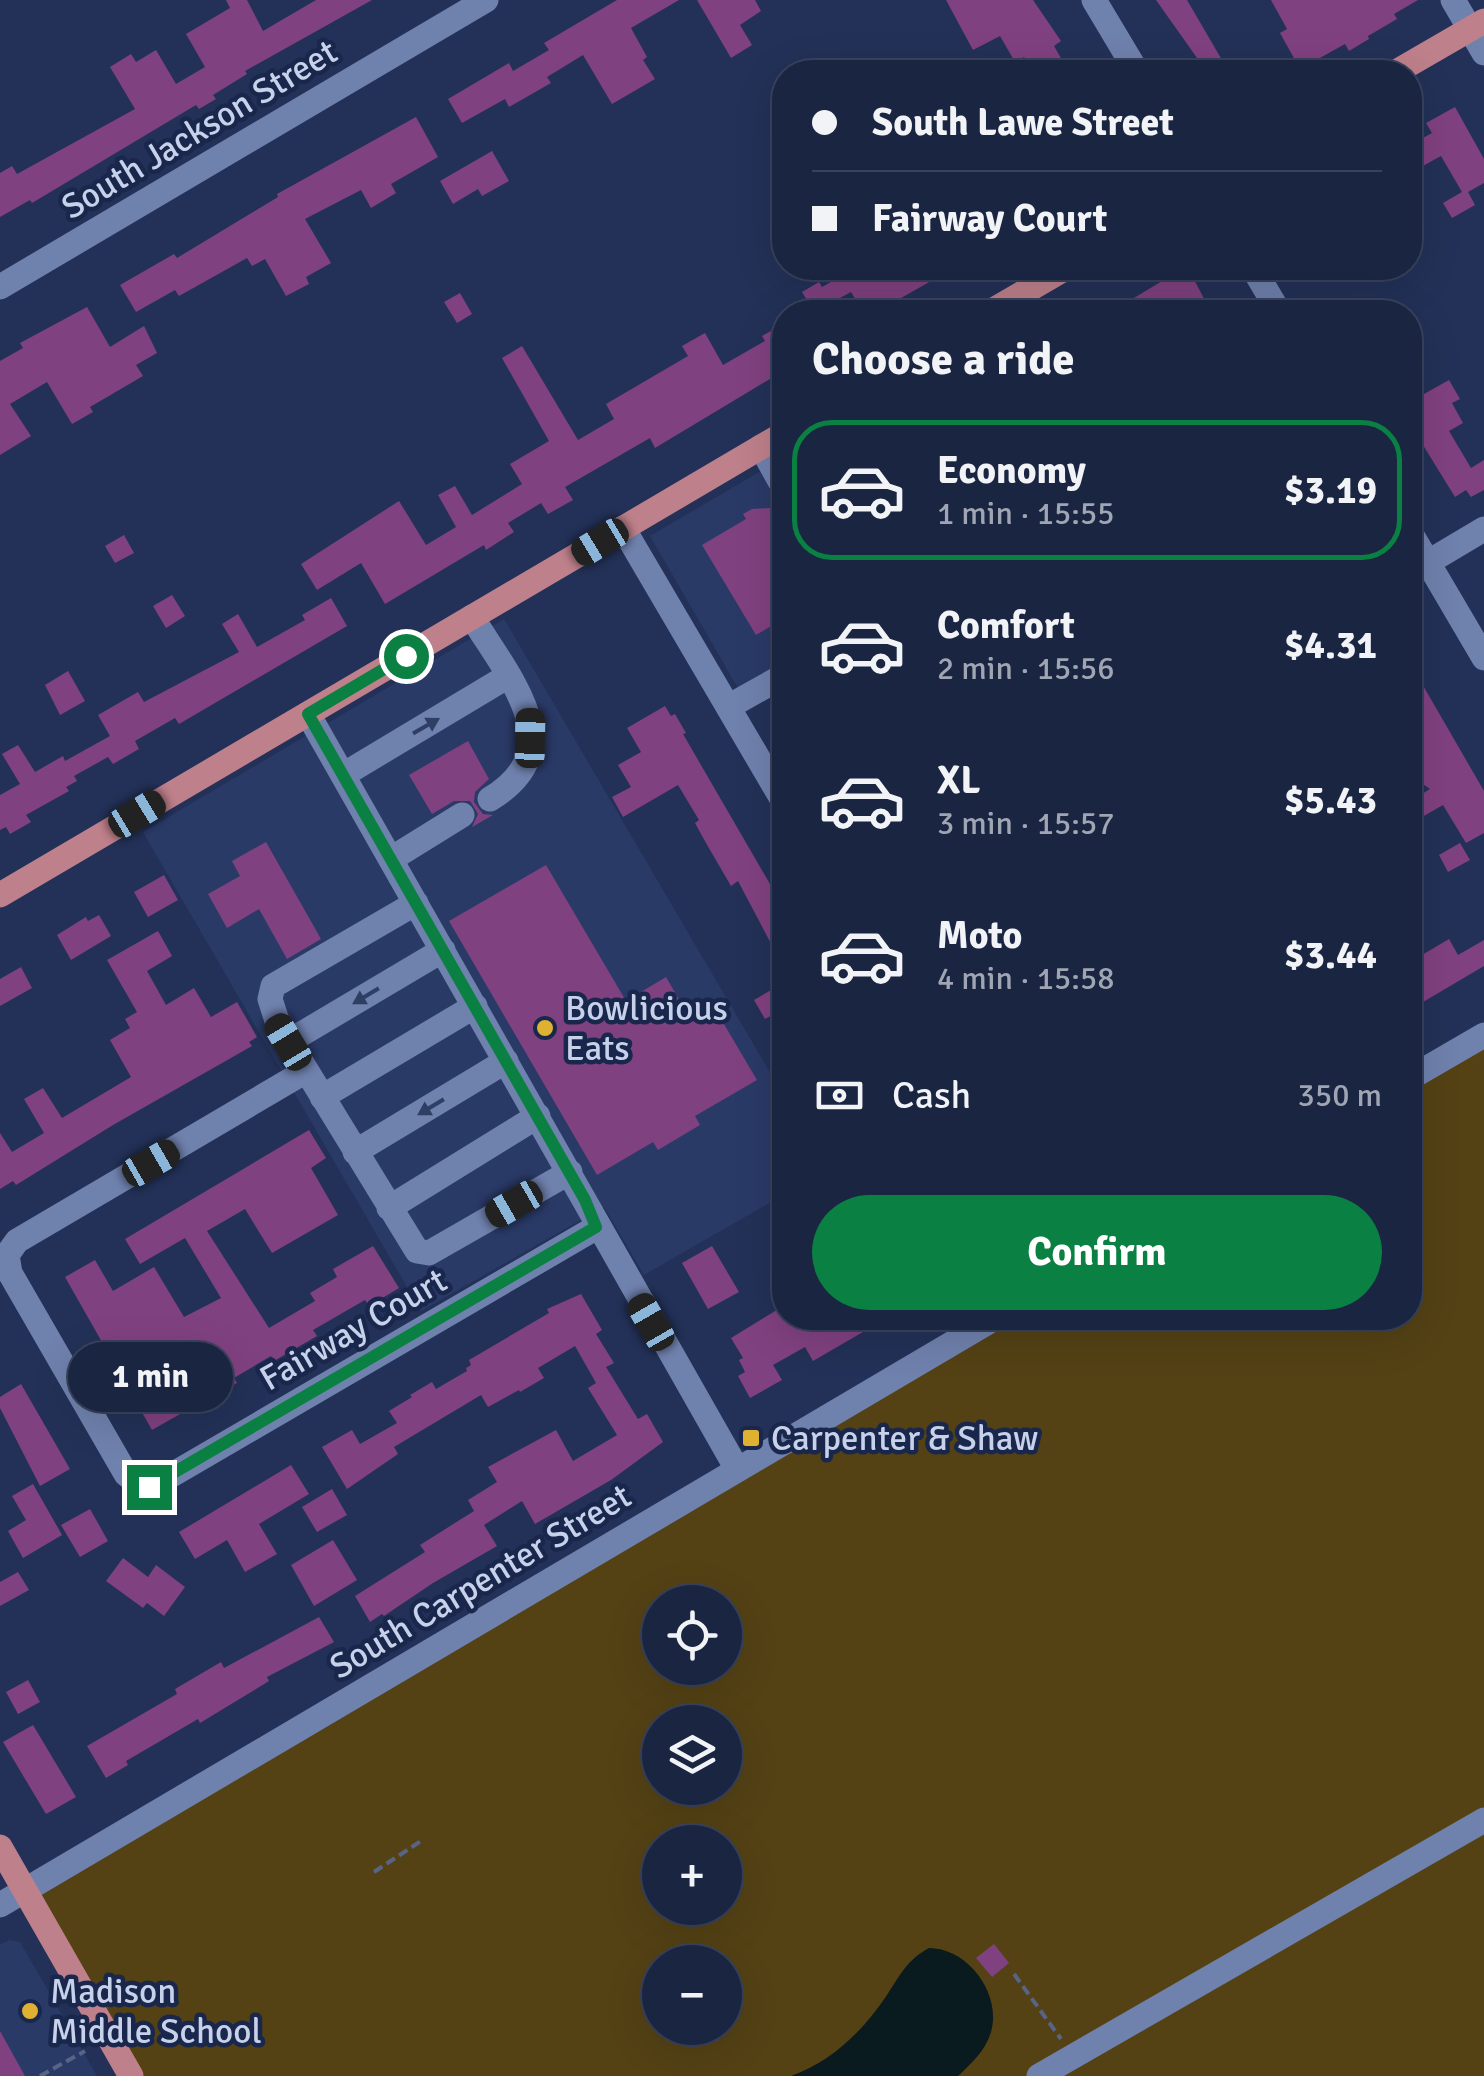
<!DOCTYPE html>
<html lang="en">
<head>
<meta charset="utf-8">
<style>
  body { margin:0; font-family:Signika,sans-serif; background:#232d49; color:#f1f3f6; height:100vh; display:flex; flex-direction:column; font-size:38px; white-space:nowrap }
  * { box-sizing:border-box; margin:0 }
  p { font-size:32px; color:#9fa5b2 }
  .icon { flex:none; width:55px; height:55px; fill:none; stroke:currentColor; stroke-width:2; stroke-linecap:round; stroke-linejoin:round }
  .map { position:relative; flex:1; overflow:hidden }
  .sheet { position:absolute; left:772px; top:300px; width:650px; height:1030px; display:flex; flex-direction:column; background:#1a2542; border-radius:40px; box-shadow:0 10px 40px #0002,0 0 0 2px #38425b }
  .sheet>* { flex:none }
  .top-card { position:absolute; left:772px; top:60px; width:650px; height:220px; border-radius:40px; box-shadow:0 10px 40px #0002,0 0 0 2px #38425b; display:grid; align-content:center; height:220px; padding:0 40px; background:#1a2542 }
  .tools { position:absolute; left:642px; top:1585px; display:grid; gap:20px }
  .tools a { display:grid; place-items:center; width:100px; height:100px; border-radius:50%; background:#1a2542; box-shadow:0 10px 40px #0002,0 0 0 2px #38425b; font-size:50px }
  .end { position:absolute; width:45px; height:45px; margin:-22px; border:12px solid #0b8043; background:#fff; box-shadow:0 0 0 5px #fff }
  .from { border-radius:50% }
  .bubble { position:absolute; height:70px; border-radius:35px; background:#1a2542; box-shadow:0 10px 40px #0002,0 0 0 2px #38425b; font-size:32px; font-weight:800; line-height:70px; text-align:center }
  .car { position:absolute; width:30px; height:60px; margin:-30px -15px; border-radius:12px; box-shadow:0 0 8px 2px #0007; background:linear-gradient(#222 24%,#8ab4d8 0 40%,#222 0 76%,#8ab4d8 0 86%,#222 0) }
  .top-card b { display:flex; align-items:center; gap:35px; height:95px; font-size:38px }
  .top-card b+b { border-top:2px solid #38425b }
  .top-card i { width:25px; height:25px; background:#f1f3f6 }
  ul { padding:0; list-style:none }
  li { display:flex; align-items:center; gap:30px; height:140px; margin:0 20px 15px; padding:0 20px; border:5px solid transparent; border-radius:40px }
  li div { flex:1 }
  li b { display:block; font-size:38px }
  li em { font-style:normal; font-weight:800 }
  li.current { border-color:#0b8043 }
  li>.icon { width:90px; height:90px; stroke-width:1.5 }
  h2 { padding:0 40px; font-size:45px; line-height:120px }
  .pay { display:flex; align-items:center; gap:25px; height:110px; padding:0 40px; font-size:38px }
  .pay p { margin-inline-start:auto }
  .button { display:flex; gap:20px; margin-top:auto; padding:20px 40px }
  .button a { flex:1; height:115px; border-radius:60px; background:#0b8043; color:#fff; font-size:40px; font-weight:800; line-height:115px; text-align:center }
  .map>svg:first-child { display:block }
</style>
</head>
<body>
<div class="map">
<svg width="1484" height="2076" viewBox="0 0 1484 2076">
  <rect width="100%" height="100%" fill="#233158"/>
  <!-- built -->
  <path fill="#2a3a67" d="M785 457V687L749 707 650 536Z
    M504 619 785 1098V1194L644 1275 604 1207 421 1311 143 832Z
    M9 1940 20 1942 97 2076H0V1945Z"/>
  <!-- green -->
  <path fill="#544215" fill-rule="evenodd" d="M1484 1033V2076H131L25 1891 997 1318H1410V1076ZM660 1602H725V1668H660ZM660 1722H725V1788H660ZM660 1842H725V1908H660ZM660 1962H725V2028H660Z"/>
  <!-- water -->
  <path fill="#091b1e" d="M929 1948C968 1948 1002 1994 991 2032 986 2050 971 2064 958 2076H791C831 2062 863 2031 887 1995 900 1975 907 1960 929 1948Z"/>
  <!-- building -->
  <path fill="#804180" d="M226 0H247L263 31 316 0H372L245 71 247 74 213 95 216 99 199 109 196 105 32 203 30 200 0 217V173L12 166 17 174 135 109 110 67 131 54 136 62 156 50 176 84 205 67 186 34 230 8Z
    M617 0H679L631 28 647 57 643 60 655 79 612 104 583 55 547 77 551 83 509 107 505 99 462 123 448 99 509 63 513 71 549 50 544 43Z
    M697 0H755L761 11 740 25 752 45 731 58Z
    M946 0H1033L1061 41 1054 46 1069 72H1033L1024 57 1015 62 1000 36 973 50Z
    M1156 0H1187L1229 72H1207Z
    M1271 0H1418L1394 14 1397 19 1368 36 1369 39 1349 51 1345 44 1300 69 1280 33 1287 29Z
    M1455 107 1484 159V183L1468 192 1475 205 1452 218 1443 203 1462 192 1441 156 1410 173V145L1432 133 1426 123Z
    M416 117 438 157 391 184 396 193 371 208 361 190 305 219 331 263 306 277 309 284 286 296 265 259 252 266 247 258 179 296 175 290 136 312 120 285 174 254 177 258 278 197 277 194Z
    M492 151 509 181 482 196 478 189 453 204 440 181Z
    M856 268H954L894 302 896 306 883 312H863L851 292 814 312 802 292 819 282 822 287Z
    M1167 268H1188L1211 312H1143L1134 298 1172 275Z
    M460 293 472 314 457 323 444 302Z
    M87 307 110 347 144 326 157 353 136 365 143 376 90 407 93 412 72 424 47 382 10 404 31 436 0 455V361L23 348 20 343Z
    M785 323V370L655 448 650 438 565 487 573 500 548 514 541 503 508 523 514 532 486 550 484 545 385 604 361 563 317 590 301 564 399 501 426 545 456 527 438 495 455 486 472 515 522 484 510 464 549 441 502 358 522 346 578 440 614 419 606 404 688 356 682 346 705 333 723 365 765 341 762 336Z
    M1410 370 1424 394 1449 380 1460 399 1452 403 1463 423 1449 431 1471 468 1484 460V490L1471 497 1466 490 1455 497 1410 424Z
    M770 508 785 533V618L756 635 702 545 746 519 743 514 752 509Z
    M124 535 134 553 115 563 105 546Z
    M172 595 185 616 166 628 153 606Z
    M331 598 347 626 179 724 175 718 135 741 139 749 113 764 108 757 74 776 77 781 66 787 69 791 26 815 31 822 10 834 6 827 0 830V795L20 784 2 754 18 745 35 772 63 756 65 761 110 736 98 715 138 692 144 702 239 652 222 624 238 614 257 647 305 620 302 615Z
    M1410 663 1484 791V833L1466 843 1443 805 1422 817 1412 800 1430 789 1410 775V761L1424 753 1410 729Z
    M68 671 85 701 60 715 45 685Z
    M665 706 671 716 675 714 686 733 683 734 785 910V970L738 881 731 886 706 843 695 823 699 820 678 785 623 817 612 797 631 787 618 765 641 752 627 728Z
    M468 741 489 779 475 792 474 802 483 814 493 815 472 827 478 814 470 801H454L432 814 409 775Z
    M266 842 321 939 287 959 259 909 227 928 208 894 240 876 232 861Z
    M1460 843 1470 860 1448 872 1439 855Z
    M546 865 626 1001 666 977 692 1022 715 1009 757 1080 695 1116 700 1125 658 1150 653 1142 597 1175 449 921Z
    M164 875 178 900 148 917 134 892Z
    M99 915 111 936 71 960 57 935 86 917 88 921Z
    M158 931 172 956 147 971 166 1005 194 988 211 1017 237 1002 257 1037 249 1042 252 1046 113 1125 16 1185 13 1181 0 1189V1133L12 1152 44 1133 24 1099 43 1088 62 1118 131 1077 110 1040 130 1028 125 1019 137 1012 107 960Z
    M1449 939 1458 955 1484 940V966L1418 1005 1410 992V962Z
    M21 967 32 988 0 1006V979Z
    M785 982V1008L765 1019 754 1000Z
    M309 1130 326 1158 311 1168 338 1215 272 1253 245 1209 207 1231 269 1328 315 1301 310 1293 337 1277 333 1269 373 1246 399 1288 369 1306 365 1300 313 1330 317 1336 274 1361 271 1356 234 1378 237 1383 215 1395 184 1345 153 1362 182 1413 152 1430 65 1277 95 1260 113 1291 154 1267 184 1317 221 1298 185 1238 140 1264 125 1239Z
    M712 1246 739 1292 708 1309 682 1263Z
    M581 1294 602 1330 596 1334 614 1363 606 1367 638 1419 647 1414 663 1442 611 1480 535 1524 522 1501 484 1525 497 1546 433 1583 384 1616 382 1614 370 1622 355 1596 425 1552 420 1545 474 1511 468 1500 497 1482 488 1467 556 1430 573 1461 617 1435 588 1388 596 1383 575 1346 538 1368 544 1378 520 1392 519 1390 488 1407 481 1395 394 1447 398 1454 347 1489 322 1447 352 1430 360 1444 397 1423 389 1411 412 1397 410 1395 432 1382 436 1389 467 1371 466 1368 471 1365 469 1360 549 1313 547 1309Z
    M785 1305V1318H887L813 1361 805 1347 773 1365 782 1380 750 1398 738 1376 745 1372 739 1360 743 1358 731 1338Z
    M21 1384 70 1469 40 1486 0 1408V1397Z
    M291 1465 309 1494 259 1524 277 1554 245 1572 227 1540 195 1559 179 1532Z
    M33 1484 62 1535 23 1558 8 1531 26 1520 12 1496Z
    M332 1489 347 1515 317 1532 302 1507Z
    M90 1509 108 1541 80 1557 61 1525Z
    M333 1540 357 1580 314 1606 291 1565Z
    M123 1558 148 1577 156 1565 185 1587 164 1616 147 1603 143 1608 106 1581Z
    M18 1572 29 1590 0 1606V1582Z
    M319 1617 334 1642 267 1677 269 1681 200 1723 198 1719 126 1761 128 1765 106 1778 87 1746 177 1694 175 1689 221 1662 224 1668Z
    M28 1680 40 1702 18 1714 6 1692Z
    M33 1725 76 1797 46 1814 3 1742Z
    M994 1944 1009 1963 992 1977 976 1958Z
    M0 2031 25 2076H0Z"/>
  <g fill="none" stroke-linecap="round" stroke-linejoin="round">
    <!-- path -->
    <path stroke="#576486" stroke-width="4" stroke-dasharray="10 5" stroke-linecap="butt" d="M374 1872 424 1839
      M1014 1974 1061 2039
      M40 2076 85 2051"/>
    <!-- minor -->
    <path stroke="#6f81ad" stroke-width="25" d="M1094 0 1137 72
      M1453 0 1484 53
      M1253 268 1279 312
      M0 287 486 0
      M761 447 785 490
      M623 528 785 804
      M1410 532 1484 658
      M1410 573 1484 529
      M472 617C508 677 574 748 490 799
      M728 707 785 675
      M308 714 737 1469
      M343 775 508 676
      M391 859 462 815
      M416 903 273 986 270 999 278 1024 417 1251 429 1253 570 1172
      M288 1042 443 950
      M306 1071 17 1241 7 1255 10 1273 126 1474 141 1486 158 1483 597 1227
      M1410 1078 1484 1035
      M322 1097 475 1006
      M355 1152 506 1061
      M389 1208 538 1116
      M0 1905 995 1318
      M1039 2076 1484 1820"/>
    <!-- major -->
    <path stroke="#be808b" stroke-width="25" d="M1396 72 1484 21
      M990 312 1066 268
      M0 895 785 433
      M0 1847 131 2076"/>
  </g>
  <!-- one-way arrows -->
  <defs><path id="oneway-solid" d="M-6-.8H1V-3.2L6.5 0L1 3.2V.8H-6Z" transform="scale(2.5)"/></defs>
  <g fill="#2f3e65">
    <use href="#oneway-solid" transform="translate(426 726) rotate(-30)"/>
    <use href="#oneway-solid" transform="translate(366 996) rotate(149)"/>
    <use href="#oneway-solid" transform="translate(431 1107) rotate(149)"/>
  </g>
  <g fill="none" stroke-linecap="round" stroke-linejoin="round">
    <!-- route -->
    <path stroke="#0b8043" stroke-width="12" d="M149 1487 596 1227 585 1200 308 714 406 656"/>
  </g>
  <!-- markers -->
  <g fill="#deb133" stroke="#1a274d" stroke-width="4">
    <circle cx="545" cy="1028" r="10"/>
    <rect x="741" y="1428" width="20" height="20" rx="5"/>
    <circle cx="30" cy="2011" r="10"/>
  </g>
  <g text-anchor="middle" stroke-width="9" stroke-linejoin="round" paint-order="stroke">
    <!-- street labels -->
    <g font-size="35" fill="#c7d1ea" stroke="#1a274d">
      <text transform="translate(199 129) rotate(-31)" y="12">South Jackson Street</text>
      <text transform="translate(353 1329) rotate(-30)" y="12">Fairway Court</text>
      <text transform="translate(480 1581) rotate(-31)" y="12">South Carpenter Street</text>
    </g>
    <!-- poi labels -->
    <g font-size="35" fill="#c7d1ea" stroke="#1a274d" text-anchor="start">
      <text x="565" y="1020">Bowlicious<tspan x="565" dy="40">Eats</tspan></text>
      <text x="771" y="1450">Carpenter &amp; Shaw</text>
      <text x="50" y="2003">Madison<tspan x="50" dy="40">Middle School</tspan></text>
    </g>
  </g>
</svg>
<div class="tools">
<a><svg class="icon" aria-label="locate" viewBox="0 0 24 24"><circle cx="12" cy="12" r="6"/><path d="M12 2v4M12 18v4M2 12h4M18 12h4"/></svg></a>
<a><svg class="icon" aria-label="layers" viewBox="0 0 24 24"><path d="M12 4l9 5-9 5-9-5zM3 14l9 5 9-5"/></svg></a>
<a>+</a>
<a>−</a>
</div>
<i class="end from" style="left:406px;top:656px"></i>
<i class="end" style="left:149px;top:1487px"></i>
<div class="bubble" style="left:68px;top:1342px;width:165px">1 min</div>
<i class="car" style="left:600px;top:542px;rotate:239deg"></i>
<i class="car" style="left:530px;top:738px;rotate:1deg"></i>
<i class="car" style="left:137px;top:814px;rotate:59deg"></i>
<i class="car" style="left:288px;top:1042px;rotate:329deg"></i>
<i class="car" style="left:151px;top:1163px;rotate:60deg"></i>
<i class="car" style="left:514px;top:1204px;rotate:240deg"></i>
<i class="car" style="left:651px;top:1322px;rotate:330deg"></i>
<div class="top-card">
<b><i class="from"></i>South Lawe Street</b>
<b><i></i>Fairway Court</b>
</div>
<section class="sheet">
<h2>Choose a ride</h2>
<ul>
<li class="current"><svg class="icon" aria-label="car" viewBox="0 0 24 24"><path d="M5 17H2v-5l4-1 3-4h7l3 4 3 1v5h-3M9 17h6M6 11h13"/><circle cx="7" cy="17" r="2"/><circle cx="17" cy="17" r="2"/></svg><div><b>Economy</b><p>1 min · 15:55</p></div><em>$3.19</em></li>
<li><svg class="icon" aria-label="car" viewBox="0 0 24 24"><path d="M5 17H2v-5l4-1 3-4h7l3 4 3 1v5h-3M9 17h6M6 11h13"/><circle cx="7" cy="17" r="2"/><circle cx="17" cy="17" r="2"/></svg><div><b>Comfort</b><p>2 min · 15:56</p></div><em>$4.31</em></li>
<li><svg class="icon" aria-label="car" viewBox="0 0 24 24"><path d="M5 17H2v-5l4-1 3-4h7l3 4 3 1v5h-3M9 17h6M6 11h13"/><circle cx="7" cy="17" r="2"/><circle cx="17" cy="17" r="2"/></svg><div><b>XL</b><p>3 min · 15:57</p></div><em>$5.43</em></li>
<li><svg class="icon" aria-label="car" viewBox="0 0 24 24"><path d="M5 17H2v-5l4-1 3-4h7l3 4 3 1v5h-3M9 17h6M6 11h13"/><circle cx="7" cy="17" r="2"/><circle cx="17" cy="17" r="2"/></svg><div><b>Moto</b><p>4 min · 15:58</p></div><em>$3.44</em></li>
</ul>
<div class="pay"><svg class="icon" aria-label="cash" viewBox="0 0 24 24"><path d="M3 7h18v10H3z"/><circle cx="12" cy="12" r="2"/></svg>Cash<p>350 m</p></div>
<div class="button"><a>Confirm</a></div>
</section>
</div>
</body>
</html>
